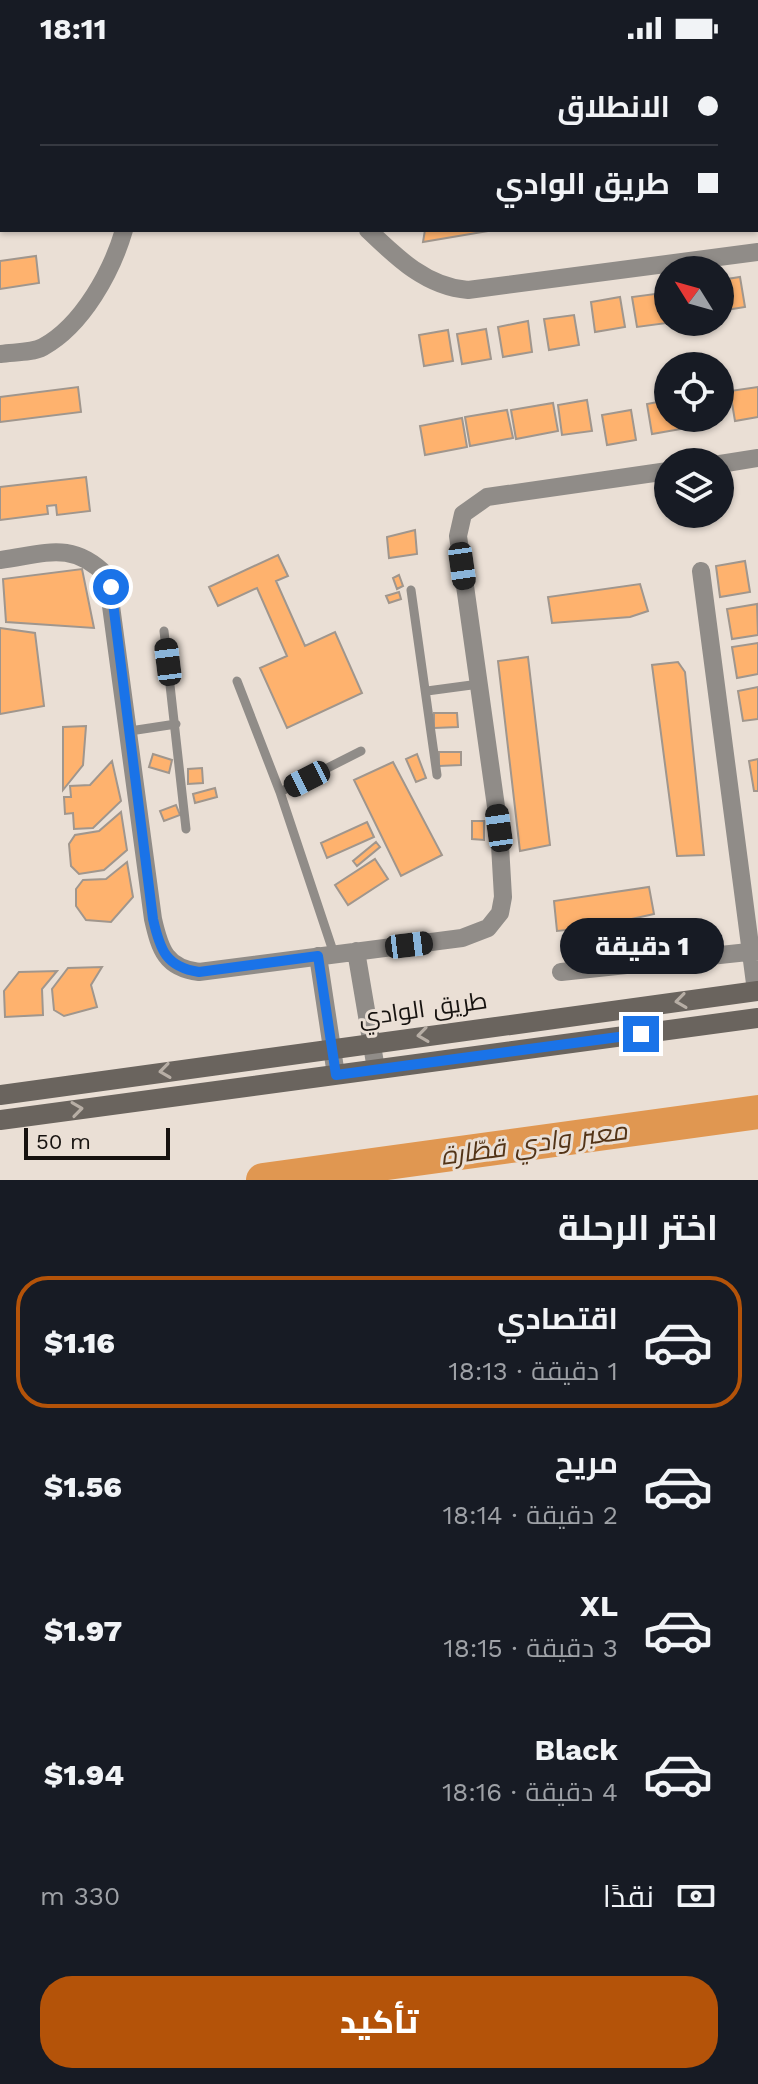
<!DOCTYPE html>
<html lang="ar">
<head>
<meta charset="utf-8">
<style>
  body { margin:0; font-family:"Work Sans",Cairo,sans-serif; background:#242831; color:#f1f3f6; direction:rtl; height:100vh; display:flex; flex-direction:column; font-size:30px; white-space:nowrap }
  * { box-sizing:border-box; margin:0 }
  p { font-size:26px; color:#9ea1a6 }
  .icon { flex:none; width:44px; height:44px; fill:none; stroke:currentColor; stroke-width:2; stroke-linecap:round; stroke-linejoin:round }
  .map { position:relative; height:1124px; overflow:hidden; direction:ltr }
  .drawer { display:flex; flex-direction:column; background:#171b24; flex:1 }
  .drawer>* { flex:none }
  .guide { position:absolute; left:0px; top:0px; width:758px; height:176px; box-shadow:0 2px 6px #0004; direction:rtl; display:grid; align-content:center; height:176px; padding:0 40px; background:#171b24 }
  .needle { width:52px; rotate:307deg }
  .fabs { position:absolute; left:654px; top:200px; display:grid; gap:16px }
  .fabs a { display:grid; place-items:center; width:80px; height:80px; border-radius:50%; background:#171b24; box-shadow:0 2px 6px #0004; font-size:40px }
  .scale { position:absolute; left:24px; bottom:20px; width:146px; box-sizing:border-box; padding-left:8px; border:4px solid #16120f; border-top:0; font-size:22px; line-height:28px; white-space:nowrap; color:#16120f; -webkit-text-stroke:6px #eadfd5; paint-order:stroke }
  .end { position:absolute; width:36px; height:36px; margin:-18px; border:10px solid #1a73e8; background:#fff; box-shadow:0 0 0 4px #fff }
  .from { border-radius:50% }
  .bubble { position:absolute; height:56px; border-radius:28px; background:#171b24; box-shadow:0 2px 6px #0004; font-size:26px; font-weight:800; line-height:56px; text-align:center; direction:rtl }
  .car { position:absolute; width:24px; height:48px; margin:-24px -12px; border-radius:10px; box-shadow:0 0 6px 2px #0007; background:linear-gradient(#222 24%,#8ab4d8 0 40%,#222 0 76%,#8ab4d8 0 86%,#222 0) }
  .guide b { display:flex; align-items:center; gap:28px; height:76px; font-size:30px }
  .guide b+b { border-top:2px solid #363941 }
  .guide i { width:20px; height:20px; background:#f1f3f6 }
  ul { padding:0; list-style:none }
  li { display:flex; align-items:center; gap:24px; height:132px; margin:0 16px 12px; padding:0 24px; border:4px solid transparent; border-radius:32px }
  li div { flex:1 }
  li b { display:block; font-size:30px }
  li em { font-style:normal; font-weight:800 }
  li.active { border-color:#b45309 }
  li>.icon { width:72px; height:72px; stroke-width:1.5 }
  h2 { padding:0 40px; font-size:36px; line-height:96px }
  .pay { display:flex; align-items:center; gap:20px; height:88px; padding:0 40px; font-size:30px }
  .pay p { margin-inline-start:auto }
  .button { display:flex; gap:16px; margin-top:auto; padding:16px 40px }
  .button a { flex:1; height:92px; border-radius:32px; background:#b45309; color:#fff; font-size:32px; font-weight:800; line-height:92px; text-align:center }
  .status { display:flex; justify-content:space-between; align-items:center; height:56px; padding:0 40px; background:#171b24; direction:ltr }
  .status svg { height:22px; fill:currentColor }
  .map>svg:first-child { display:block }
</style>
</head>
<body>
<div class="status"><b>18:11</b><svg viewBox="0 0 49 12"><path d="M0 12V9h3v3zM5 12V6h3v6zM10 12V3h3v9zM15 12V0h3v12zM26 1h20v11H26zM47 4h2v5h-2z"/></svg></div>
<div class="map">
<svg width="758" height="1124" viewBox="0 0 758 1124">
  <rect width="100%" height="100%" fill="#eadfd5"/>
  <g fill="none" stroke-linecap="round" stroke-linejoin="round">
    <!-- river -->
    <path stroke="#e09751" stroke-width="34" d="M263 1124 758 1056"/>
  </g>
  <!-- building -->
  <path fill="#feb26e" stroke="#a0968d" stroke-width="2" d="M125 0H281V2H125Z
    M362 0H465L362 2Z
    M425 174H494L423 186Z
    M36 200 39 227 0 233V205Z
    M740 221 745 251 720 255V224Z
    M662 237 667 267 637 271 632 241Z
    M620 241 625 271 595 276 591 246Z
    M574 259 579 289 549 294 544 263Z
    M528 265 532 296 503 301 498 271Z
    M486 273 491 303 462 308 457 278Z
    M448 274 453 305 424 310 419 279Z
    M78 331 81 356 0 366V341Z
    M758 331V361L735 365 730 335Z
    M587 344 592 375 562 379 558 349Z
    M668 344V362H679L681 373 652 378 647 348Z
    M553 347 558 375 516 383 511 354Z
    M507 354 513 382 470 390 465 361Z
    M631 354 636 384 607 389 602 359Z
    M462 362 467 391 425 399 420 370Z
    M685 362H715L716 368 687 373Z
    M86 421 90 455 57 459 56 449 47 450 48 458 0 464V431Z
    M415 474 417 498 389 502 387 481Z
    M278 499 288 520 276 525 305 590 335 576 362 637 287 672 260 612 287 600 257 532 218 550 209 531Z
    M745 505 750 536 720 541 716 510Z
    M82 513 94 572 6 566 3 523Z
    M399 519 403 530 397 533 393 522Z
    M640 528 648 555 630 561 552 567 548 541Z
    M399 536 401 543 389 547 386 540Z
    M757 548 758 579 732 583 727 553Z
    M0 572 35 577 44 650 0 658Z
    M758 587V618L737 622 732 591Z
    M528 601 550 789 520 795 498 605Z
    M678 606 685 616 704 799 677 800 652 609Z
    M758 631V663L743 665 738 635Z
    M434 657H457L458 671 434 672Z
    M86 670 83 709 63 734V671Z
    M439 696H461V709L439 710Z
    M153 698 172 704 169 717 149 711Z
    M417 698 426 722 416 726 406 703Z
    M758 703V735H754L749 705Z
    M112 705 121 745 93 772 74 773 73 757 65 758 64 741H71L70 730 90 729Z
    M393 706 442 799 401 820 354 724Z
    M202 712 203 727 188 728V713Z
    M215 732 217 741 195 747 193 738Z
    M176 749 180 759 164 765 160 755Z
    M121 756 127 794 104 814 79 818 71 810 69 788 75 779 99 775Z
    M472 765H484V784L472 783Z
    M367 766 374 781 327 802 321 787Z
    M376 786 380 791 357 810 353 805Z
    M375 803 388 823 348 849 335 829Z
    M127 806 133 841 111 866 86 864 76 850V833L83 824 106 823Z
    M649 831 654 858 596 871 557 875 554 845Z
    M102 911 91 929 97 951 64 960 54 954 52 933 68 912Z
    M57 915 42 933 43 959 5 961 4 935 19 916Z"/>
  <g fill="none" stroke-linecap="round" stroke-linejoin="round">
    <!-- service -->
    <path stroke="#908c88" stroke-width="9" d="M411 534 437 719
      M164 575 186 773
      M237 625 280 736 334 898
      M427 635 479 628
      M130 675 176 668
      M280 736 361 695"/>
    <!-- minor -->
    <path stroke="#908c88" stroke-width="18" d="M106 0 107 2
      M327 0V2
      M578 0V2
      M368 174C397 202 427 231 468 234L758 196
      M0 298C13 296 32 297 43 291 83 269 112 215 124 174
      M720 408 758 402
      M0 504C45 498 72 484 107 520L153 863C160 894 166 912 199 916L462 882 488 872 500 857 503 841 499 772 458 480 463 458 487 441 668 415
      M701 515 756 935
      M356 895 376 1013
      M318 900 336 1019
      M561 916 758 895"/>
    <!-- secondary -->
    <path stroke="#6a645e" stroke-width="20" d="M0 1039 758 935
      M0 1064 758 962"/>
  </g>
  <!-- one-way arrows -->
  <defs><path id="oneway-chevron" d="M-2-3.5L2.5 0L-2 3.5" fill="none" stroke-width="1.6" stroke-linecap="round" stroke-linejoin="round" transform="scale(2)"/></defs>
  <g stroke="#b7aea5">
    <use href="#oneway-chevron" transform="translate(681 945) rotate(172)"/>
    <use href="#oneway-chevron" transform="translate(423 979) rotate(172)"/>
    <use href="#oneway-chevron" transform="translate(165 1015) rotate(172)"/>
    <use href="#oneway-chevron" transform="translate(77 1053) rotate(-8)"/>
  </g>
  <g fill="none" stroke-linecap="round" stroke-linejoin="round">
    <!-- route -->
    <path stroke="#1a73e8" stroke-width="10" d="M111 531 153 863C160 894 166 911 199 916L318 900 336 1019 641 978"/>
  </g>
  <g text-anchor="middle" stroke-width="6" stroke-linejoin="round" paint-order="stroke">
    <!-- street labels -->
    <g font-size="24" fill="#16120f" stroke="#eadfd5">
      <text transform="translate(423 953) rotate(-8)" y="8">طريق الوادي</text>
    </g>
    <!-- water labels -->
    <g font-size="26" font-style="italic" fill="#533417" stroke="#eadfd5">
      <text transform="translate(534 1087) rotate(-8)" y="9">معبر وادي قطّارة</text>
    </g>
  </g>
</svg>
<div class="fabs">
<a><svg class="needle" viewBox="-14 -14 28 28"><path d="M0-13l5 13h-10z" fill="#e53935"/><path d="M0 13l5-13h-10z" fill="#9ea1a6"/></svg></a>
<a><svg class="icon" aria-label="locate" viewBox="0 0 24 24"><circle cx="12" cy="12" r="6"/><path d="M12 2v4M12 18v4M2 12h4M18 12h4"/></svg></a>
<a><svg class="icon" aria-label="layers" viewBox="0 0 24 24"><path d="M12 4l9 5-9 5-9-5zM3 14l9 5 9-5"/></svg></a>
</div>
<div class="scale">50 m</div>
<i class="end from" style="left:111px;top:531px"></i>
<i class="end" style="left:641px;top:978px"></i>
<div class="bubble" style="left:560px;top:862px;width:164px">1 دقيقة</div>
<i class="car" style="left:462px;top:510px;rotate:172deg"></i>
<i class="car" style="left:168px;top:606px;rotate:353deg"></i>
<i class="car" style="left:307px;top:723px;rotate:243deg"></i>
<i class="car" style="left:499px;top:772px;rotate:352deg"></i>
<i class="car" style="left:409px;top:889px;rotate:83deg"></i>
<div class="guide">
<b><i class="from"></i>الانطلاق</b>
<b><i></i>طريق الوادي</b>
</div>
</div>
<section class="drawer">
<h2>اختر الرحلة</h2>
<ul>
<li class="active"><svg class="icon" aria-label="car" viewBox="0 0 24 24"><path d="M5 17H2v-5l4-1 3-4h7l3 4 3 1v5h-3M9 17h6M6 11h13"/><circle cx="7" cy="17" r="2"/><circle cx="17" cy="17" r="2"/></svg><div><b>اقتصادي</b><p>1 دقيقة · 18:13</p></div><em>$1.16</em></li>
<li><svg class="icon" aria-label="car" viewBox="0 0 24 24"><path d="M5 17H2v-5l4-1 3-4h7l3 4 3 1v5h-3M9 17h6M6 11h13"/><circle cx="7" cy="17" r="2"/><circle cx="17" cy="17" r="2"/></svg><div><b>مريح</b><p>2 دقيقة · 18:14</p></div><em>$1.56</em></li>
<li><svg class="icon" aria-label="car" viewBox="0 0 24 24"><path d="M5 17H2v-5l4-1 3-4h7l3 4 3 1v5h-3M9 17h6M6 11h13"/><circle cx="7" cy="17" r="2"/><circle cx="17" cy="17" r="2"/></svg><div><b>XL</b><p>3 دقيقة · 18:15</p></div><em>$1.97</em></li>
<li><svg class="icon" aria-label="car" viewBox="0 0 24 24"><path d="M5 17H2v-5l4-1 3-4h7l3 4 3 1v5h-3M9 17h6M6 11h13"/><circle cx="7" cy="17" r="2"/><circle cx="17" cy="17" r="2"/></svg><div><b>Black</b><p>4 دقيقة · 18:16</p></div><em>$1.94</em></li>
</ul>
<div class="pay"><svg class="icon" aria-label="cash" viewBox="0 0 24 24"><path d="M3 7h18v10H3z"/><circle cx="12" cy="12" r="2"/></svg>نقدًا<p>330 m</p></div>
<div class="button"><a>تأكيد</a></div>
</section>
</body>
</html>
